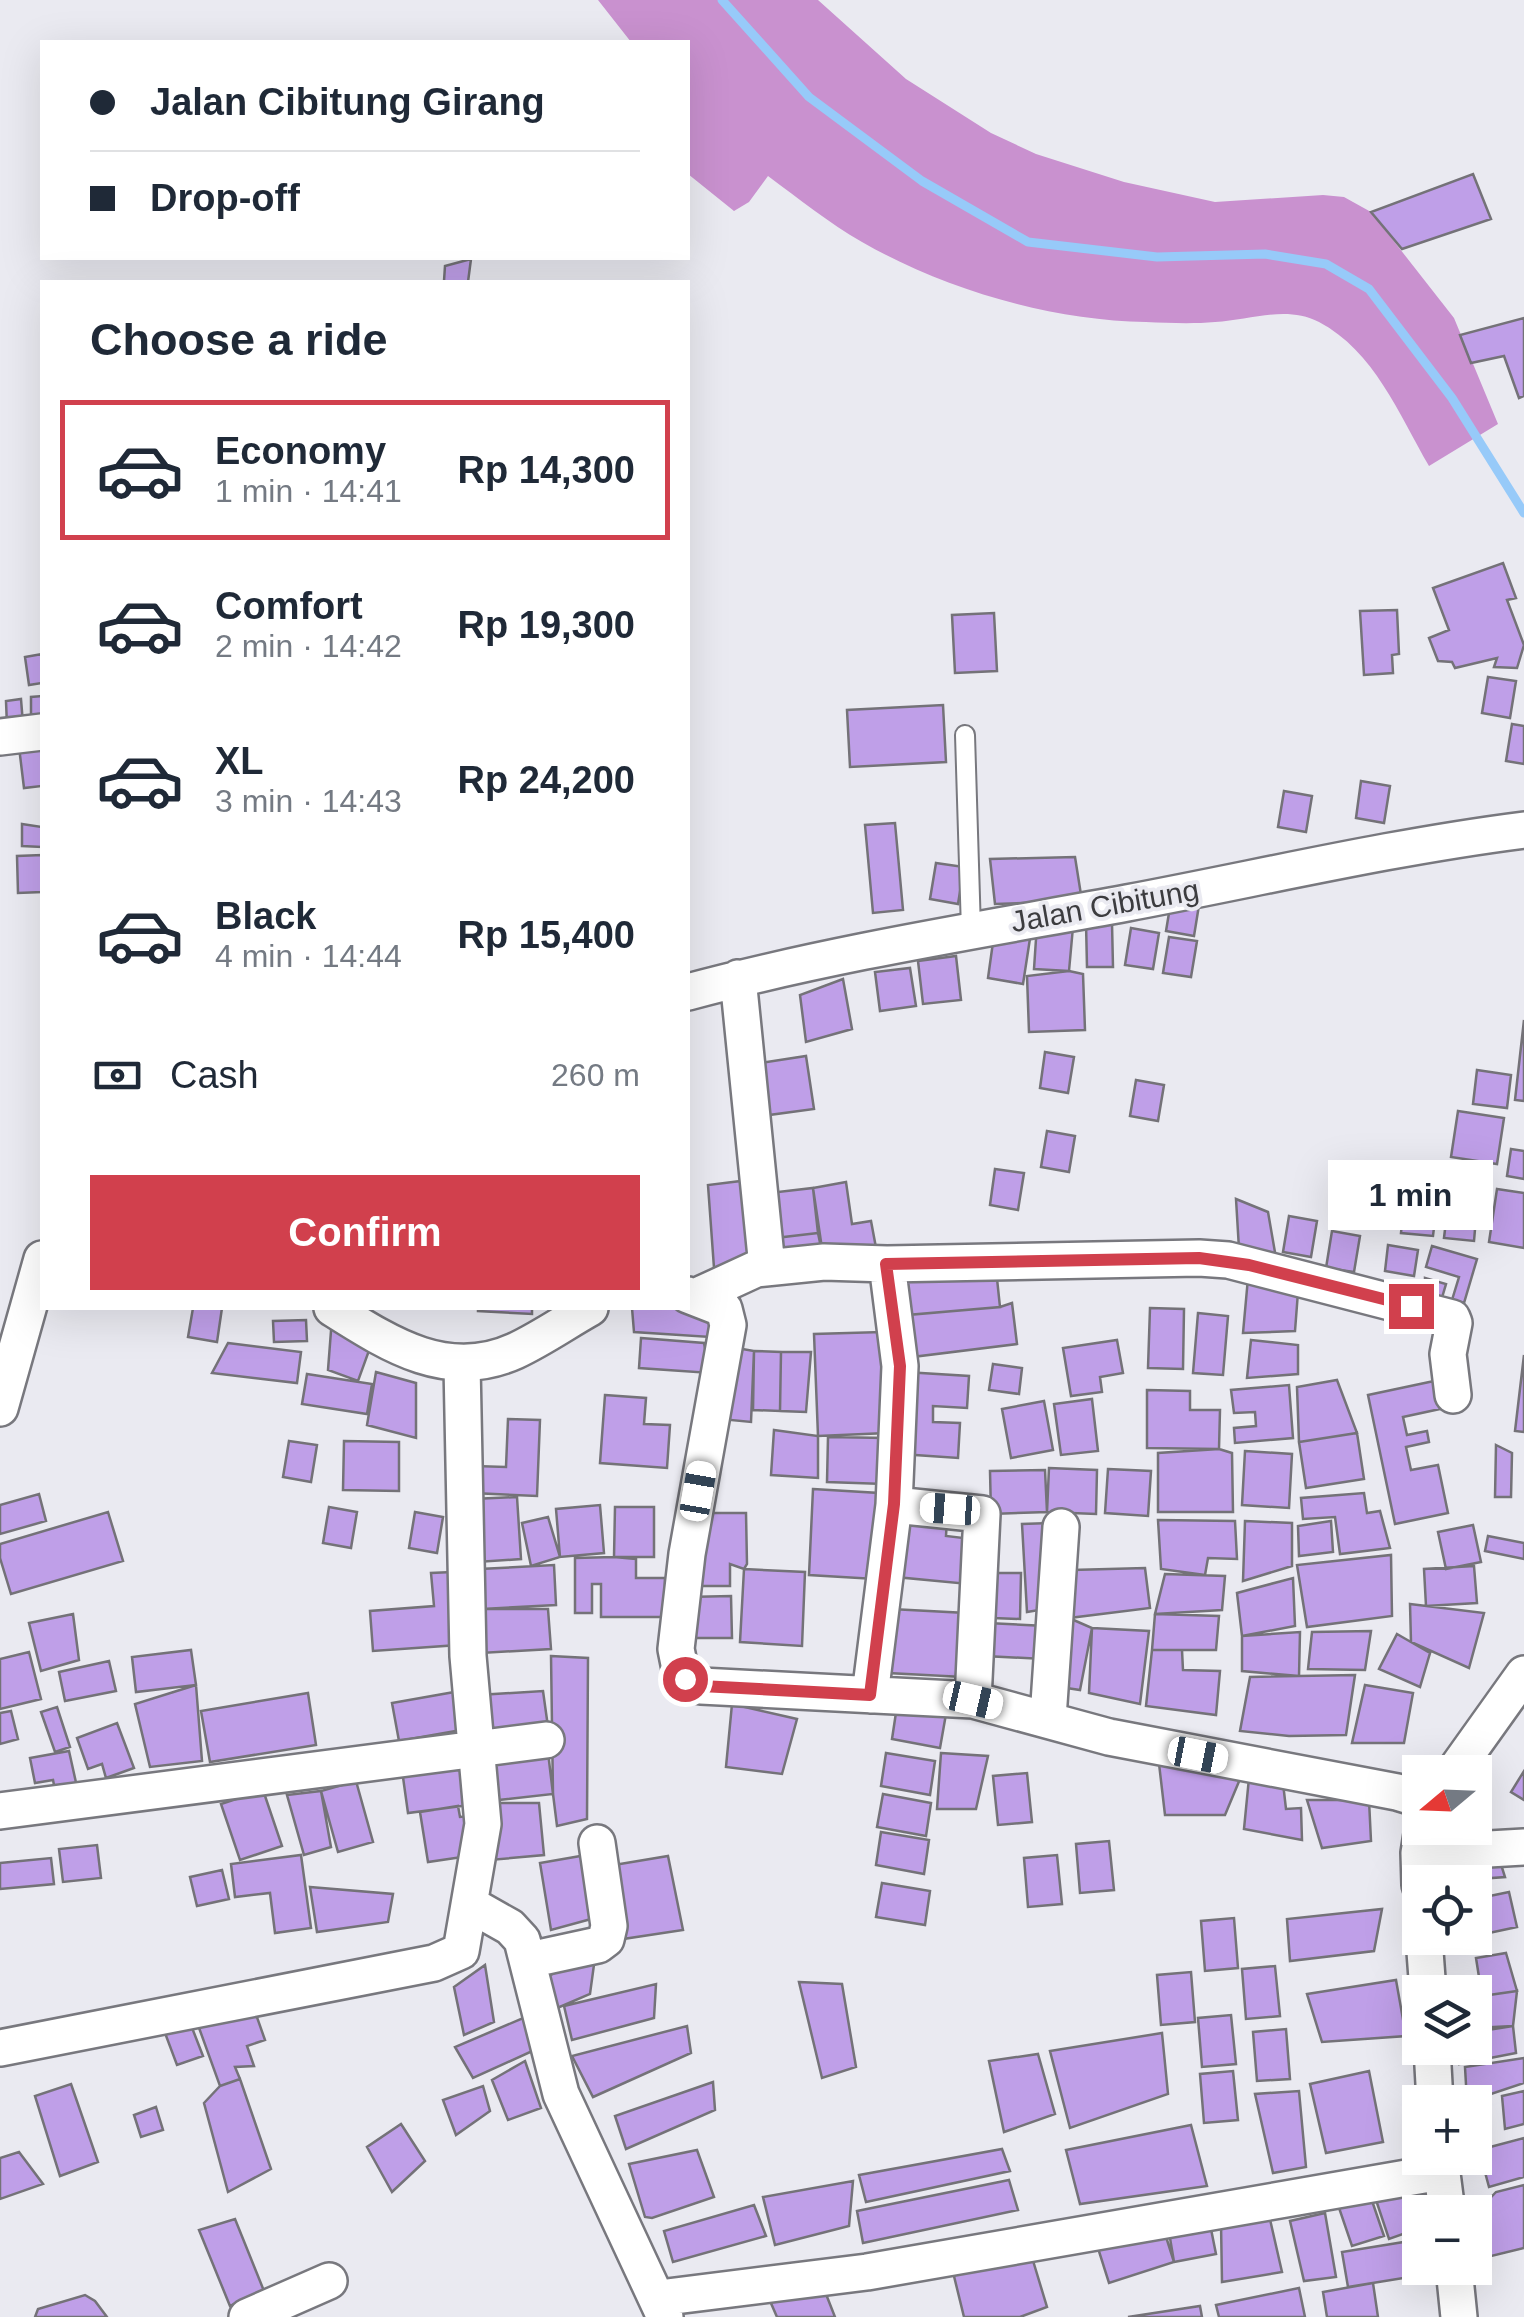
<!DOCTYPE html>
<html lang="en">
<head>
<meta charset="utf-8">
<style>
  body { margin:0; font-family:Arial,sans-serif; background:#f6f6f7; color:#1f2937; height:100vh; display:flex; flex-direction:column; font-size:38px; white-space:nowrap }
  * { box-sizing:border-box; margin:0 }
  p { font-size:32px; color:#747a83 }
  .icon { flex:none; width:55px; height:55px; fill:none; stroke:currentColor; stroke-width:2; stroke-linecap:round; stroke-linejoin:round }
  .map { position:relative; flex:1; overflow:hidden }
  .details { position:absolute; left:40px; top:280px; width:650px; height:1030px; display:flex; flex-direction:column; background:#fff; border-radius:0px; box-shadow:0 10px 40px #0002 }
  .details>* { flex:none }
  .guide { position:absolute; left:40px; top:40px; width:650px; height:220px; border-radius:0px; box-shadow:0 10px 40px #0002; display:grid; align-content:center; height:220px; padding:0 50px; background:#fff }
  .needle { width:65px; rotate:251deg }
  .buttons { position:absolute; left:1402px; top:1755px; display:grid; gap:20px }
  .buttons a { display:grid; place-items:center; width:90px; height:90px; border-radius:0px; background:#fff; box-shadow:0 10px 40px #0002; font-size:50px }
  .end { position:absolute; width:45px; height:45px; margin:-22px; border:12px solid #d1404d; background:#fff; box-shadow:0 0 0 5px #fff }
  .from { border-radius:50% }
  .bubble { position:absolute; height:70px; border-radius:0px; background:#fff; box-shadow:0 10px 40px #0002; font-size:32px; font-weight:700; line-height:70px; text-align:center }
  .car { position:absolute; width:30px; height:60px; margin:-30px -15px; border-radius:12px; box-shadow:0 0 8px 2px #0007; background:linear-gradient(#fff 24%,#345 0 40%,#fff 0 76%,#345 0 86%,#fff 0) }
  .guide b { display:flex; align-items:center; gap:35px; height:95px; font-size:38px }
  .guide b+b { border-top:2px solid #e0e1e3 }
  .guide i { width:25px; height:25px; background:#1f2937 }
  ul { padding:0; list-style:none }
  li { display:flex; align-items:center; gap:30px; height:140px; margin:0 20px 15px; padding:0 30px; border:5px solid transparent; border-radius:0px }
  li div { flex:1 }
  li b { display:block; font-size:38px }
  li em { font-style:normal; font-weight:700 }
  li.selected { border-color:#d1404d }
  li>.icon { width:90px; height:90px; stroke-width:1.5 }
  h2 { padding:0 50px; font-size:45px; line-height:120px }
  .pay { display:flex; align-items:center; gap:25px; height:110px; padding:0 50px; font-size:38px }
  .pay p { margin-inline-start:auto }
  .primary-button { display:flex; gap:20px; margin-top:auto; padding:20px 50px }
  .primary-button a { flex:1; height:115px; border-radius:0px; background:#d1404d; color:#fff; font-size:40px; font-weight:700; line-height:115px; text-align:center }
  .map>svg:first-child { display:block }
</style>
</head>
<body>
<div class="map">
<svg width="1524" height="2317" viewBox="0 0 1524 2317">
  <rect width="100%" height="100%" fill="#eaeaf1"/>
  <!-- forest -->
  <path fill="#c991cf" d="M598 0H818L906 79 991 133 1036 154 1124 182 1215 202 1323 195 1344 197 1371 212 1454 318 1498 424 1429 466C1399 414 1374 351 1319 322 1286 305 1251 320 1215 322 1193 324 1169 323 1146 322 1050 320 946 290 862 242 829 223 799 199 768 176L749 202 734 211 688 174V42H631Z"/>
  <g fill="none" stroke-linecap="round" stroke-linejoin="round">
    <!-- stream -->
    <path stroke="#97caf9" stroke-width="9" d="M722 0 809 97 922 181 1028 242 1157 257 1265 254 1326 264 1369 289 1452 398 1524 513"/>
  </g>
  <!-- building -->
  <path fill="#bf9fe8" stroke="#747278" stroke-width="2.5" d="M1473 174 1491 219 1402 249 1371 212Z
    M471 259 468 282 444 281 445 266Z
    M1524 318V396L1519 398 1504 356 1471 363 1460 335Z
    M1503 563 1516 598 1507 600 1524 645 1517 668 1494 667 1497 658 1455 668 1452 662 1438 661 1429 638 1449 630 1433 588Z
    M1397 610 1399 654 1392 655 1393 673 1364 675 1360 611Z
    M994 613 997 671 955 673 952 615Z
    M42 654V683L29 685 25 657Z
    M1488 677 1516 681 1510 718 1482 713Z
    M42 696V719L31 721V697Z
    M21 699 23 724 7 726 6 701Z
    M943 705 946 762 850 767 847 710Z
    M1512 724 1524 726V764L1506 761Z
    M42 744V786L24 788 19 747Z
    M1361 781 1390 786 1384 823 1356 818Z
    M1284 791 1312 796 1306 832 1278 827Z
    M895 823 903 910 873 913 865 825Z
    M22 824 42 827V847L22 846Z
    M42 855V892L18 893 17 856Z
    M1075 857 1082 901 995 904 990 859Z
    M936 863 964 867 958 904 930 899Z
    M1172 895 1200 899 1194 936 1166 931Z
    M1086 923H1112L1113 967H1087Z
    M1037 924 1073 927 1069 971 1034 969Z
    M1131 928 1159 933 1153 969 1125 965Z
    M1031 932 1023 984 988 978 994 935Z
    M1169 937 1197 941 1191 977 1163 973Z
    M956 956 961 1000 923 1004 918 961Z
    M910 968 916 1006 880 1011 875 972Z
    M1069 971 1083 974 1085 1030 1029 1032 1027 976Z
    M843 979 852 1029 806 1042 800 995Z
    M1524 1020V1101L1515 1100Z
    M1045 1052 1074 1057 1068 1093 1040 1088Z
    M806 1056 814 1109 769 1115 761 1063Z
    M1477 1070 1511 1075 1507 1108 1473 1104Z
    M1136 1080 1164 1085 1158 1121 1130 1116Z
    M1458 1111 1504 1118 1497 1164 1451 1157Z
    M1047 1131 1075 1136 1069 1172 1041 1167Z
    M1511 1149 1524 1151V1179L1507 1176Z
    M995 1169 1024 1173 1018 1210 990 1205Z
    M1455 1169 1485 1174 1481 1196 1445 1190Z
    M749 1180 753 1260 714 1268 708 1185Z
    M846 1182 852 1224 871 1221 877 1253 824 1262 813 1188Z
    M813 1188 818 1233 775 1238 769 1193Z
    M1497 1189 1524 1193V1248L1489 1242Z
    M1236 1199 1268 1212 1276 1258 1239 1249Z
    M1404 1200 1437 1203 1433 1236 1401 1233Z
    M1448 1204 1477 1206 1474 1241 1444 1238Z
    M1289 1216 1317 1221 1311 1257 1283 1252Z
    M1332 1231 1360 1236 1354 1272 1326 1268Z
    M818 1233 824 1262 776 1267 775 1238Z
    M1388 1245 1418 1250 1414 1276 1385 1271Z
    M1432 1246 1477 1259 1464 1303 1452 1300 1459 1277 1426 1267Z
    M996 1269 1000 1307 908 1315 905 1277Z
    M1248 1278 1298 1292 1295 1331 1243 1333Z
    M1425 1278 1446 1284 1441 1301 1425 1297Z
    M1012 1303 1017 1344 912 1357 908 1315 1000 1307Z
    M193 1308H222L217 1342 188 1337Z
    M478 1308H532V1314L478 1311Z
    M632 1308H688L708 1312 710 1337 634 1332Z
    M1150 1308 1184 1309 1183 1369 1148 1368Z
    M1198 1313 1228 1316 1223 1375 1193 1373Z
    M332 1318 371 1345 358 1381 328 1370Z
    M306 1320 307 1341 274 1342 273 1321Z
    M882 1332 887 1433 818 1436 814 1334Z
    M641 1338 704 1343 710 1373 639 1368Z
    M1117 1340 1123 1373 1100 1377 1102 1392 1071 1396 1063 1348Z
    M1251 1340 1298 1345V1374L1247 1378Z
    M228 1343 301 1352 297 1383 212 1373Z
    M731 1347 754 1351 751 1422 720 1419Z
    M754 1351 781 1352 780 1411 753 1410Z
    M781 1352H811L806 1412 780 1411Z
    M1524 1355V1432L1515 1431Z
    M993 1364 1022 1368 1019 1394 989 1390Z
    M376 1372 416 1383V1438L367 1425Z
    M905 1372 969 1376 967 1408 933 1406V1422L960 1423 958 1458 901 1454Z
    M307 1374 372 1384 367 1414 302 1404Z
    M1337 1380 1357 1433 1299 1442 1297 1387Z
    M1434 1381 1440 1409 1403 1417 1407 1435 1427 1431 1429 1442 1406 1447 1411 1470 1438 1465 1448 1513 1395 1524 1368 1395Z
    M1289 1385 1293 1438 1235 1443 1234 1428 1256 1426 1255 1412 1234 1413 1231 1390Z
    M1147 1390 1190 1391V1410H1220L1219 1449 1147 1448Z
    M605 1395 646 1398 644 1424 670 1425 667 1468 600 1463Z
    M1092 1399 1098 1451 1061 1455 1054 1404Z
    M1044 1401 1053 1450 1011 1458 1002 1409Z
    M508 1419 540 1420 537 1496 473 1493 475 1466 506 1467Z
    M774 1430 818 1436V1478L771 1475Z
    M1357 1433 1364 1479 1306 1488 1299 1442Z
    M828 1437 886 1438 884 1484 827 1482Z
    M289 1441 317 1445 311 1482 283 1477Z
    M344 1441 399 1442V1491L343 1490Z
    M1496 1445 1512 1453 1511 1497H1495Z
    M1219 1449 1232 1453 1233 1512H1158V1453Z
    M1245 1451 1292 1454 1289 1508 1242 1505Z
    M1049 1468 1097 1470 1096 1514 1047 1512Z
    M1108 1469 1151 1471 1148 1516 1105 1513Z
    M1045 1470 1047 1512 991 1514 990 1471Z
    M813 1489 879 1493 875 1579 809 1575Z
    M1364 1493 1367 1513 1380 1511 1390 1548 1340 1554 1335 1517 1303 1519 1301 1498Z
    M39 1494 46 1521 0 1534V1505Z
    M517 1497 521 1559 477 1562 473 1499Z
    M600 1505 604 1553 560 1557 556 1509Z
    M329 1507 357 1512 351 1548 323 1543Z
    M615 1507H654V1557H614Z
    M108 1512 123 1561 11 1594 0 1558V1544Z
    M415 1512 443 1517 437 1553 409 1548Z
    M695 1513H746L747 1564 744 1569 730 1564V1586H696Z
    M901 1514 947 1519 946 1536 972 1539 968 1584 896 1577Z
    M548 1517 560 1557 531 1566 522 1523Z
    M1158 1520 1235 1521 1237 1559 1208 1558 1205 1575 1161 1569Z
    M1245 1521 1292 1523V1566L1243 1581Z
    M1331 1521 1333 1552 1299 1556 1298 1526Z
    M1050 1523 1045 1609 1027 1612 1022 1524Z
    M1473 1525 1481 1562 1446 1569 1438 1532Z
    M1488 1536 1524 1543V1559L1485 1551Z
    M1391 1555 1392 1616 1307 1627 1297 1565Z
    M614 1557 636 1559V1578H665V1617H601V1584H592V1613H575V1558Z
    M554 1565 556 1605 482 1609 480 1569Z
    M1474 1566 1477 1603 1426 1606 1424 1569Z
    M1145 1568 1150 1608 1069 1618 1072 1570Z
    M744 1569 805 1572 802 1646 740 1642Z
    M452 1572 458 1645 373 1651 370 1611 434 1606 431 1573Z
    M994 1573H1021L1020 1619 993 1618Z
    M1165 1574 1225 1576 1222 1610 1155 1614Z
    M1293 1578 1295 1626 1242 1636 1237 1593Z
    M731 1596 732 1638H688L687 1597Z
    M1410 1604 1484 1613 1469 1668 1411 1642Z
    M482 1609H548L551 1649 481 1653Z
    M891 1609 966 1613 963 1677 888 1673Z
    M73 1614 79 1660 41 1671 29 1623Z
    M1155 1614 1219 1616 1216 1650H1152Z
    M1069 1618 1092 1628 1080 1690 1060 1687Z
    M987 1623 1045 1626 1043 1659 985 1656Z
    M1092 1628 1149 1631 1140 1704 1089 1693Z
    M1371 1631 1365 1670 1308 1669 1312 1632Z
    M1300 1632 1299 1676 1242 1671V1636Z
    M1397 1634 1430 1653 1420 1687 1379 1669Z
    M191 1650 196 1685 136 1692 132 1657Z
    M1152 1650H1182L1183 1670 1220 1671 1216 1715 1146 1706Z
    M29 1652 41 1699 0 1709V1659Z
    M551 1656 588 1658 587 1819 557 1826 553 1794Z
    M109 1661 116 1691 65 1701 59 1672Z
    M1355 1675 1346 1735 1289 1736 1240 1731 1250 1677Z
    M196 1685 202 1761 150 1767 135 1704Z
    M1365 1685 1413 1693 1404 1743H1352Z
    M460 1691 467 1729 399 1741 392 1703Z
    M543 1691 548 1727 484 1734 479 1695Z
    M308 1693 316 1745 210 1762 201 1711Z
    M732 1704 797 1719 782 1774 726 1767Z
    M897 1706 946 1714 940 1748 892 1739Z
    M57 1707 70 1747 55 1752 41 1712Z
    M11 1711 18 1739 0 1744V1713Z
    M117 1723 134 1768 106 1778 102 1764 88 1769 77 1738Z
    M547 1744 553 1794 489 1801 484 1751Z
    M69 1751 79 1796 57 1800 53 1780 35 1783 30 1758Z
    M886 1753 935 1761 930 1795 881 1786Z
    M941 1753 988 1756 976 1809H937Z
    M1158 1755 1240 1779 1225 1815H1165Z
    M464 1762 470 1805 408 1813 402 1770Z
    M1524 1771V1800L1511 1792Z
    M1027 1773 1032 1822 998 1825 993 1776Z
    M1249 1778 1283 1783 1286 1809 1301 1808 1302 1840 1244 1829Z
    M356 1781 373 1842 338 1852 321 1791Z
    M263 1790 282 1846 240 1860 221 1804Z
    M321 1791 331 1847 304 1855 287 1795Z
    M883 1794 931 1803 926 1836 877 1827Z
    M1307 1800H1369L1371 1841 1322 1848Z
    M488 1803H539L544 1855 490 1860Z
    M458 1806 460 1817 470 1816 476 1855 428 1862 420 1812Z
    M881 1832 929 1840 924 1874 876 1865Z
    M1109 1841 1114 1890 1080 1893 1076 1844Z
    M97 1845 101 1878 63 1882 59 1849Z
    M592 1854 602 1916 551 1930 540 1863Z
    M301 1855 311 1928 275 1933 270 1893 235 1897 231 1864Z
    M1057 1855 1062 1904 1028 1907 1024 1858Z
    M668 1856 683 1930 623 1939 608 1866Z
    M51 1858 54 1884 0 1889V1863Z
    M1499 1858 1505 1877 1438 1882 1434 1862Z
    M222 1870 229 1899 197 1906 190 1877Z
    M882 1883 930 1891 925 1925 876 1917Z
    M310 1887 393 1894 388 1922 317 1932Z
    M1509 1892 1517 1927 1475 1936V1899Z
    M1382 1909 1374 1951 1290 1961 1287 1919Z
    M1234 1918 1238 1968 1205 1971 1201 1921Z
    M596 1950 590 1994 555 2009 547 1977Z
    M1506 1953 1517 1991 1482 1996 1476 1958Z
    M485 1965 494 2022 464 2035 454 1987Z
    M1275 1966 1280 2016 1246 2019 1242 1969Z
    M1191 1972 1195 2022 1161 2025 1157 1975Z
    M1396 1980 1406 2036 1322 2042 1307 1994Z
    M799 1982 842 1984 856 2067 822 2078Z
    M656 1984 654 2018 572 2040 564 2006Z
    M1517 1991 1513 2026 1475 2028V1997Z
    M253 2006 265 2040 247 2046 254 2066 235 2067 240 2079 220 2086 198 2025Z
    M1231 2015 1236 2064 1202 2067 1198 2018Z
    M528 2016 539 2048 473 2078 455 2047Z
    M189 2020 203 2056 177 2065 162 2025Z
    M687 2026 691 2053 593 2097 572 2056Z
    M1513 2026 1516 2053 1459 2064 1454 2048H1475V2032Z
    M1286 2029 1290 2079 1257 2081 1253 2032Z
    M1162 2033 1168 2094 1070 2128 1050 2051Z
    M1038 2054 1055 2114 1004 2132 989 2061Z
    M1524 2058V2083L1467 2102 1465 2067Z
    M525 2061 541 2108 508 2120 492 2080Z
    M1233 2071 1238 2120 1204 2123 1200 2074Z
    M1369 2071 1383 2142 1326 2153 1310 2084Z
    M240 2079 271 2169 228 2192 204 2103 220 2086Z
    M713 2082 715 2110 626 2149 615 2116Z
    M71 2084 98 2162 60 2176 35 2096Z
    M483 2086 490 2111 456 2135 443 2100Z
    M1299 2091 1306 2167 1273 2173 1255 2094Z
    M1524 2091V2124L1505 2129 1502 2096Z
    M156 2107 163 2130 141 2137 134 2115Z
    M401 2124 425 2161 392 2192 367 2147Z
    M1191 2125 1207 2186 1080 2204 1066 2150Z
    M1524 2138V2177L1489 2187 1479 2150Z
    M1002 2149 1010 2171 866 2202 859 2175Z
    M697 2150 714 2197 652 2218 645 2217 629 2164Z
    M19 2152 43 2184 0 2199V2158Z
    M1009 2180 1018 2210 863 2243 857 2211Z
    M853 2181 849 2226 775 2245 763 2197Z
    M1405 2181 1420 2228 1389 2239 1373 2191Z
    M1524 2185V2248L1475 2260V2214L1496 2192Z
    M1368 2189 1384 2236 1352 2246 1336 2199Z
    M754 2205 766 2236 673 2262 664 2231Z
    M1325 2213 1336 2277 1304 2281 1290 2221Z
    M1269 2215 1282 2272 1222 2282 1221 2223Z
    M235 2219 264 2291 230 2306 199 2230Z
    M1162 2224 1174 2262 1109 2283 1097 2245Z
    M1210 2224 1216 2254 1174 2262 1169 2232Z
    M1416 2240 1422 2275 1348 2287 1342 2252Z
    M1031 2254 1047 2307 1020 2317H964L952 2268Z
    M1373 2283 1378 2317H1327L1323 2292Z
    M1299 2288 1305 2317H1219L1216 2305Z
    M824 2289 835 2317H777L767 2294Z
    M85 2295 95 2301 107 2317H35L38 2309Z
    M1200 2306 1202 2317H1128Z"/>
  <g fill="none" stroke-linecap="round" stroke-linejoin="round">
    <!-- service casing -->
    <g stroke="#78787e" stroke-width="22">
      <path id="service" d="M965 735 971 930"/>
    </g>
    <!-- minor casing -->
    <g stroke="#78787e" stroke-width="40">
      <path id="minor" d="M0 737 42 732
        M738 978 767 1267
        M688 992C833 953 980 930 1127 903 1260 878 1390 847 1524 830
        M688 1295 724 1309 728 1325 687 1554 676 1649 681 1674 692 1684 701 1686 973 1700 1109 1737 1397 1792 1420 1799
        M695 1297 756 1269 824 1262 887 1264 1199 1258 1228 1260 1452 1318 1454 1323 1448 1354 1453 1395
        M332 1308C389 1344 447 1382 515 1351 541 1339 565 1322 590 1308
        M0 1408 42 1259
        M894 1505 982 1514 973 1700
        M870 1695 894 1505 900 1366 887 1264
        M1048 1718 1061 1527
        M1454 1772 1524 1674
        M0 1811 546 1740
        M1419 1853 1524 1847
        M1420 1885 1419 1853 1423 1828
        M471 1905 510 1927 522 1940 561 2094 665 2317
        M1424 1938 1428 1992
        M529 1960 598 1945 606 1939 609 1926 597 1843
        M0 2048 434 1963 461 1951 483 1824 468 1656 462 1365
        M1432 2048 1435 2102
        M1440 2158 1447 2212
        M1454 2268 1459 2317
        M659 2298 867 2272 1441 2172
        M247 2317 329 2281"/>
    </g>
    <!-- service -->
    <use href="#service" stroke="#fff" stroke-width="18"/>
    <!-- minor -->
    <use href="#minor" stroke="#fff" stroke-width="35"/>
  </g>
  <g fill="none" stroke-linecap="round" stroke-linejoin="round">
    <!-- route -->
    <path stroke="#d1404d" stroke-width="12" d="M685 1679 701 1686 870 1695 894 1504 900 1366 886 1264 1199 1258 1249 1265 1411 1306"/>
  </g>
  <g text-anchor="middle" stroke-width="8" stroke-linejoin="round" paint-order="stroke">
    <!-- street labels -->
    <g font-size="30" fill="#3c3c3f" stroke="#eaeaf1">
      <text transform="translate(1105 906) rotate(-10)" y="10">Jalan Cibitung</text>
    </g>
  </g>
</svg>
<div class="buttons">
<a><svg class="needle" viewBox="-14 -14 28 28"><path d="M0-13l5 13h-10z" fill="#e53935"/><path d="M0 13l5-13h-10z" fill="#747a83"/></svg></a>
<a><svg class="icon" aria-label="locate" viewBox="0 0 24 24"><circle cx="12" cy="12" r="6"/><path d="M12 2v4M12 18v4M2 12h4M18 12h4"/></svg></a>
<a><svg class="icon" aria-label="layers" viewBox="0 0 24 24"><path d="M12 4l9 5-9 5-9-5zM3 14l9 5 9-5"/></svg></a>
<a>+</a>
<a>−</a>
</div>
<i class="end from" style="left:685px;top:1679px"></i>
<i class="end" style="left:1411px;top:1306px"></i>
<div class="bubble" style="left:1328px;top:1160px;width:165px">1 min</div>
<i class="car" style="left:698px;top:1491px;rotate:10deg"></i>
<i class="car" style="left:950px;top:1509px;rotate:274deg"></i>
<i class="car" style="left:973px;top:1700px;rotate:103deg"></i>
<i class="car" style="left:1198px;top:1755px;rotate:101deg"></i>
<div class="guide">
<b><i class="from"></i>Jalan Cibitung Girang</b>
<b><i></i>Drop-off</b>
</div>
<section class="details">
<h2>Choose a ride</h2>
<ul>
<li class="selected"><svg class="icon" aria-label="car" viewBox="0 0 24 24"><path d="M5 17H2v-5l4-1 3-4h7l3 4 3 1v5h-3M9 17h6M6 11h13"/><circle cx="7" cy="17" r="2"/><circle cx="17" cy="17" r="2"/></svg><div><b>Economy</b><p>1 min · 14:41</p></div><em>Rp 14,300</em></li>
<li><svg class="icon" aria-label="car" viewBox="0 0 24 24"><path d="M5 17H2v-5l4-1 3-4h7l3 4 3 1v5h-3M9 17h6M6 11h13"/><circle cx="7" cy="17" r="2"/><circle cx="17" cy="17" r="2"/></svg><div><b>Comfort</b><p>2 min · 14:42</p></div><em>Rp 19,300</em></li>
<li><svg class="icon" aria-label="car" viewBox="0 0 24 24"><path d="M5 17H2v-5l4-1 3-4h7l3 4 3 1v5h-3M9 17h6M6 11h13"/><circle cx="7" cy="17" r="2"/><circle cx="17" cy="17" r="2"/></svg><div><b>XL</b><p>3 min · 14:43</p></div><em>Rp 24,200</em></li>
<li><svg class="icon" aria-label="car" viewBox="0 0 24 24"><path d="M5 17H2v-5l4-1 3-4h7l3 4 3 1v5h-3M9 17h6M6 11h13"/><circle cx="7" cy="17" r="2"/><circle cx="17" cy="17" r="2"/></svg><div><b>Black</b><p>4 min · 14:44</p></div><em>Rp 15,400</em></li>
</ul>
<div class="pay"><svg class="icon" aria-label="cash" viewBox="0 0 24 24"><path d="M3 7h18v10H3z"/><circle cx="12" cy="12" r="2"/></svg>Cash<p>260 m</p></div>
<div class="primary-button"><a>Confirm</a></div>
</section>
</div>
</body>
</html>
